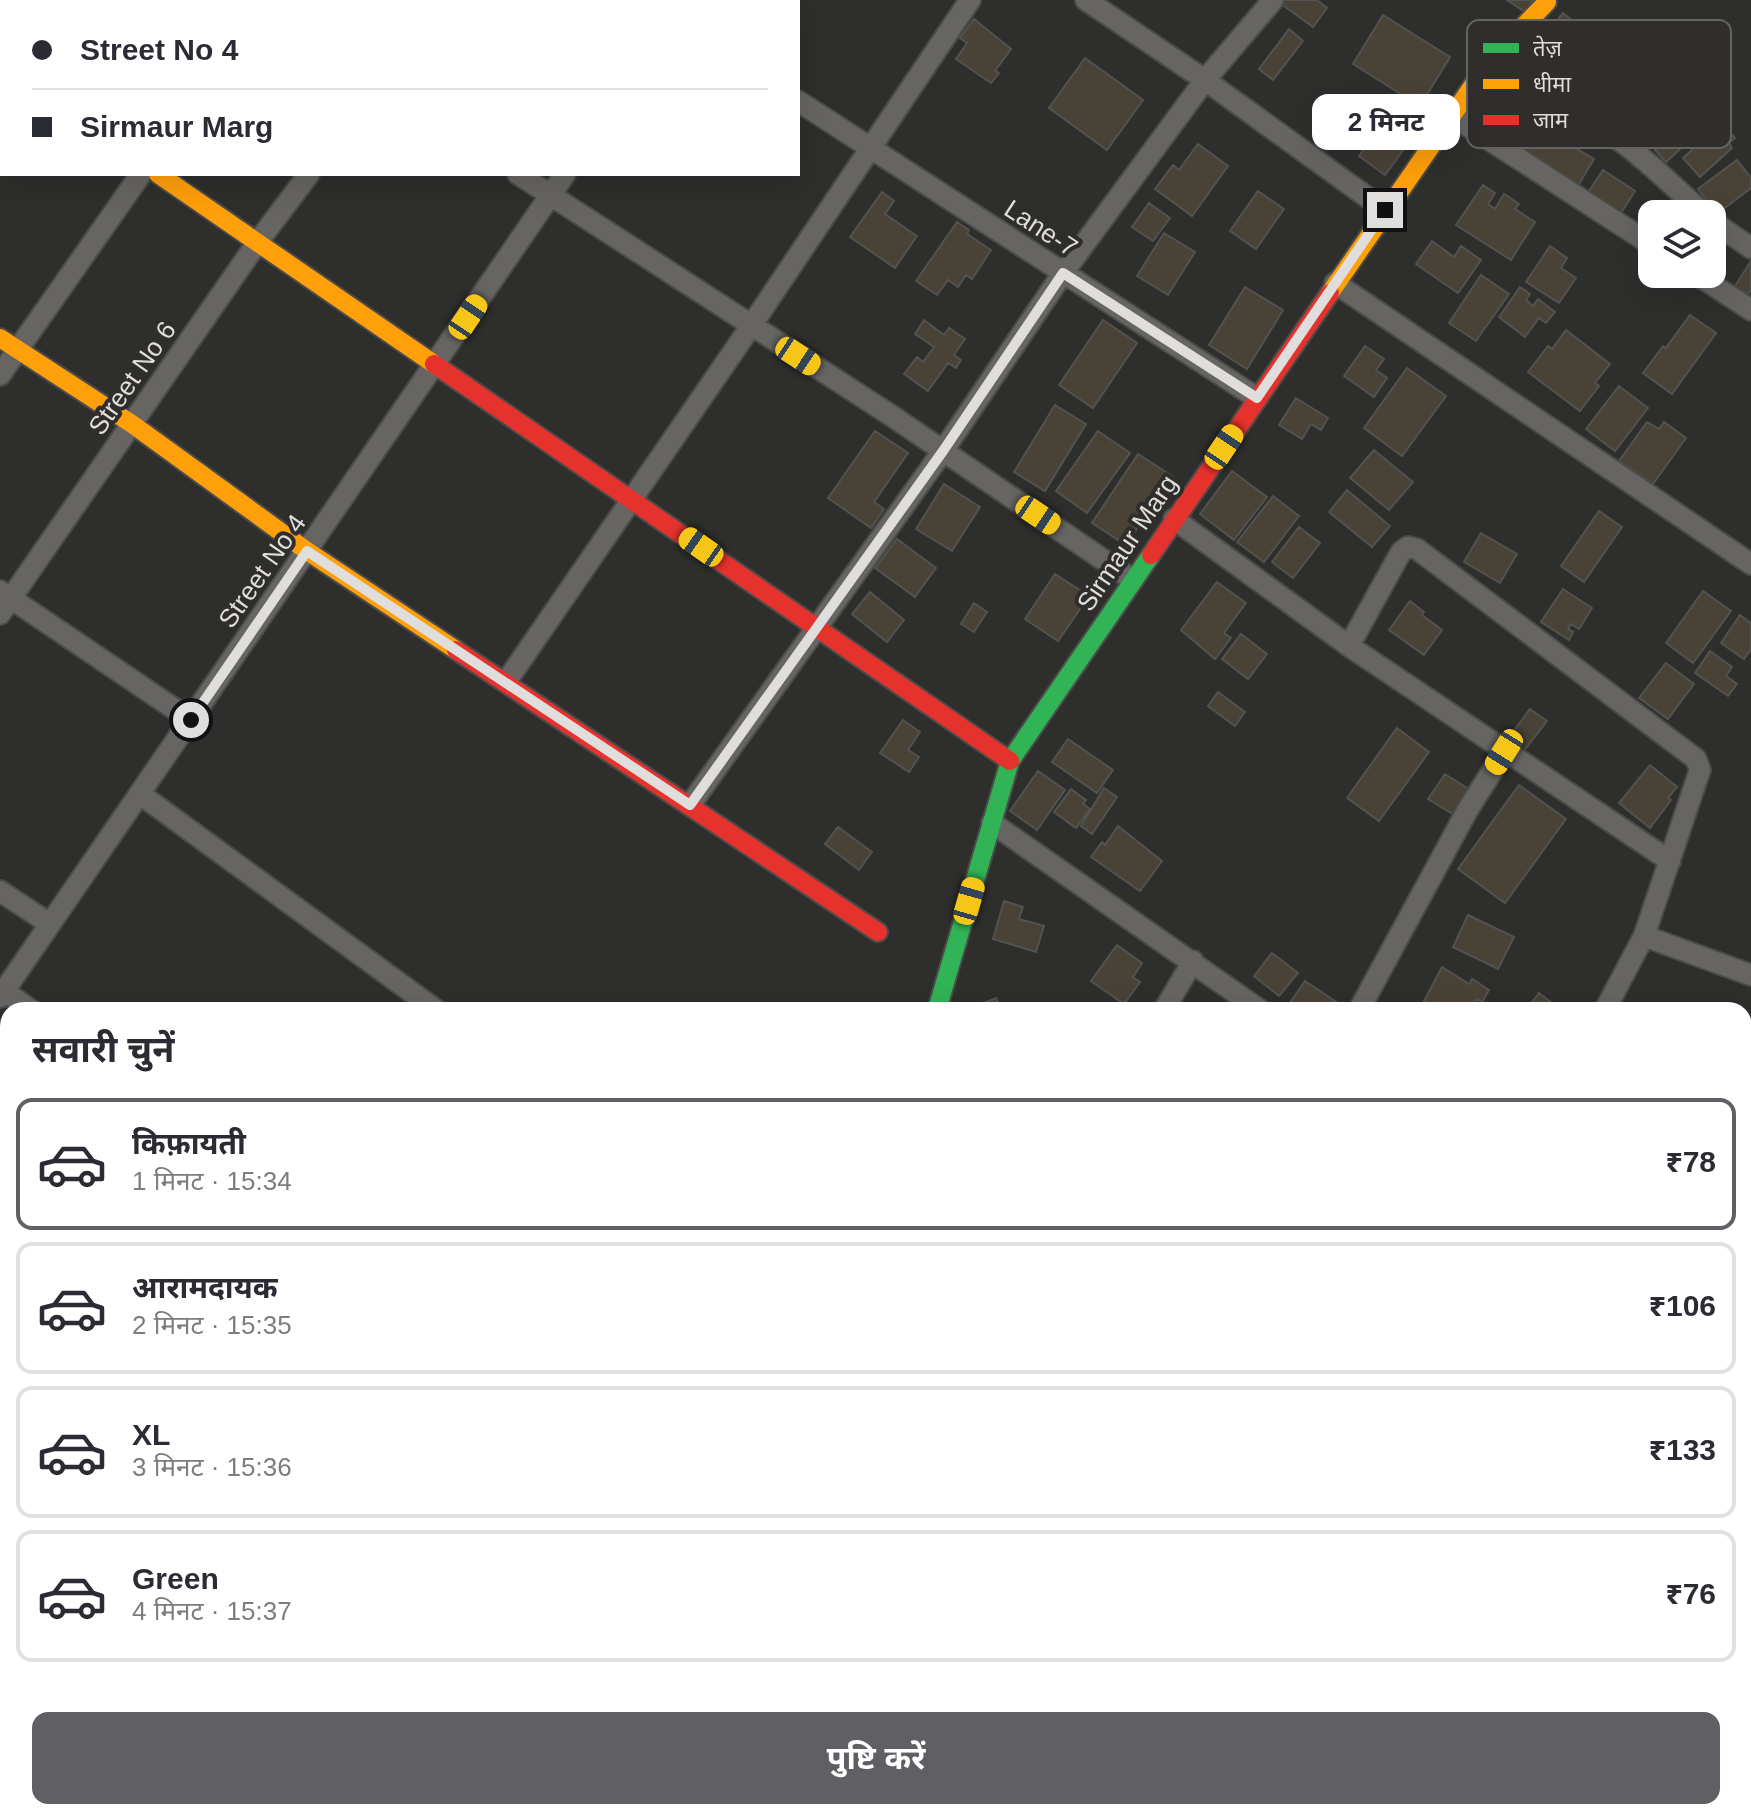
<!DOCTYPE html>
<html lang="hi">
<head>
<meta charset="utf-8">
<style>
  body { margin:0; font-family:Arial,"Noto Sans Devanagari",sans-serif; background:#f7f7f7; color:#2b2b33; height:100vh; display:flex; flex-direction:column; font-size:30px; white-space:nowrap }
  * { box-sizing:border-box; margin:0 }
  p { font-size:26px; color:#7c7c81 }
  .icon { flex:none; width:44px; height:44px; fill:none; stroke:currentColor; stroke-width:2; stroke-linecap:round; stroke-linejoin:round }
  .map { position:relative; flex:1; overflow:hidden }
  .panel { position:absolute; left:0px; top:1002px; width:1752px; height:818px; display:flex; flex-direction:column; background:#fff; border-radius:24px 24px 0 0; box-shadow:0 8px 32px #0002 }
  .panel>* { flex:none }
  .guide { position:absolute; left:0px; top:0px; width:800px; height:176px; box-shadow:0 8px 32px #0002; display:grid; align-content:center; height:176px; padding:0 32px; background:#fff }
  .tools { position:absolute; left:1638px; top:200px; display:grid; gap:16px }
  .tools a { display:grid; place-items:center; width:88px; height:88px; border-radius:16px; background:#fff; box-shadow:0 8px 32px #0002; font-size:40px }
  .end { position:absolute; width:36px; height:36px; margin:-18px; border:10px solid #dfdedc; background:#111; box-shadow:0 0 0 4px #111 }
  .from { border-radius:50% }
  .bubble { position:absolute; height:56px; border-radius:16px; background:#fff; box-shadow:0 8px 32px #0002; font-size:26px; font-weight:700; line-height:56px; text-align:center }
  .car { position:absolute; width:24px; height:48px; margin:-24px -12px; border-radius:10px; box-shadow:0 0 6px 2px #0007; background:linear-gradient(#f5c518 24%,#345 0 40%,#f5c518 0 76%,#345 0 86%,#f5c518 0) }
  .guide b { display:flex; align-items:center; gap:28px; height:76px; font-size:30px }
  .guide b+b { border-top:2px solid #e1e1e2 }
  .guide i { width:20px; height:20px; background:#2b2b33 }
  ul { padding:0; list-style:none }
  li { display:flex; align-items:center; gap:24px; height:132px; margin:0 16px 12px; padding:0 16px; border:4px solid #e1e1e2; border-radius:16px }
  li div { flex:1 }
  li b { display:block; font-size:30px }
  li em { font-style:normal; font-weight:700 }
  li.selected { border-color:#606064 }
  li>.icon { width:72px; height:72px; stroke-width:1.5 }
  h2 { padding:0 32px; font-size:36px; line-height:96px }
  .action { display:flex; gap:16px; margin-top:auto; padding:16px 32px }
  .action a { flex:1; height:92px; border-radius:16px; background:#606064; color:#fff; font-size:32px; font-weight:700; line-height:92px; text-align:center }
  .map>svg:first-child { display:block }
</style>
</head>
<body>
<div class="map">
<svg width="1751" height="1819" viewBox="0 0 1751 1819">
  <rect width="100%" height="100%" fill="#2e2e2d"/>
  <!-- building -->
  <path fill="#494237" stroke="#525251" stroke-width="2" d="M1282 0H1317L1327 8 1313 27 1280 3Z
    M1507 0H1533L1525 12Z
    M1563 13 1585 31 1564 56 1542 39Z
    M1383 15 1450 57 1420 106 1353 64Z
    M974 19 1011 49 995 71 999 73 991 83 956 59 967 43 960 38Z
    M1289 29 1303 41 1273 80 1259 69Z
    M1085 58 1143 100 1107 150 1049 108Z
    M1685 104 1705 126 1666 162 1648 142 1661 130 1659 127Z
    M1394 107 1421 126 1385 175 1359 156Z
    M1527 119 1594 159 1576 189 1509 150Z
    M1725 128 1735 138 1729 143 1732 148 1700 177 1683 158 1713 131 1717 135Z
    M1198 144 1228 166 1192 216 1155 189 1173 165 1179 170Z
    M1737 160 1751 178V188L1717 214 1698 189Z
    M1603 170 1635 191 1619 216 1587 194Z
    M1483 185 1495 193 1488 204 1495 209 1504 194 1519 204 1515 209 1535 222 1511 260 1456 225Z
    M1258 191 1284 209 1256 249 1230 231Z
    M882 192 894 201 885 214 917 236 895 268 850 237Z
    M1149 203 1170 218 1153 241 1132 227Z
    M957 222 969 230 967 234 991 250 972 279 966 275 958 287 948 280 937 295 916 281Z
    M1164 233 1195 252 1168 295 1137 276Z
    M1432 241 1454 257 1461 246 1481 260 1458 293 1416 264Z
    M1550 246 1567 258 1561 268 1576 278 1559 303 1526 282Z
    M1751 261V290L1746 296 1734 288Z
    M1481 275 1509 294 1476 341 1449 323Z
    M1245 287 1283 310 1247 369 1209 345Z
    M1520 287 1530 294 1526 300 1533 306 1538 299 1555 312 1546 323 1539 318 1525 337 1499 317Z
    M1690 315 1716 333 1672 394 1643 373 1663 346 1666 348Z
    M924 320 944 335 949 328 965 339 954 355 961 360 956 368 948 363 928 391 904 374 917 357 923 362 934 347 915 334Z
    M1103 320 1137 343 1093 408 1059 385Z
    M1566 330 1610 364 1595 383 1599 386 1580 411 1528 372 1548 346 1552 349Z
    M1365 346 1384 359 1376 370 1387 378 1374 397 1344 376Z
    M1407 368 1446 396 1402 456 1364 428Z
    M1619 386 1648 408 1615 451 1586 429Z
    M1296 398 1328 418 1321 430 1311 424 1302 439 1279 425Z
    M1055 405 1086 424 1045 491 1014 472Z
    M1647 422 1659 429 1664 422 1686 438 1653 484 1619 461Z
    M875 431 908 453 874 502 884 509 871 528 828 498Z
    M1098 431 1130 453 1087 513 1056 491Z
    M1374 450 1413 482 1389 510 1350 478Z
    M1138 454 1172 476 1126 545 1092 523Z
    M1232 471 1267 497 1234 540 1200 514Z
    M944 484 980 507 952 551 916 529Z
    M1347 490 1390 526 1372 547 1329 512Z
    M1273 496 1299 516 1264 562 1237 542Z
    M1599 511 1622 527 1584 582 1561 566Z
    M1299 527 1320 543 1293 578 1272 562Z
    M1481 533 1517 554 1500 583 1464 562Z
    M897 539 936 568 915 597 875 568Z
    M1055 574 1089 596 1058 641 1025 619Z
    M1217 582 1246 603 1224 633 1231 638 1215 659 1181 630Z
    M1563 589 1592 608 1579 629 1571 624 1568 629 1573 632 1569 640 1541 622Z
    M1703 591 1731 611 1693 663 1666 643Z
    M870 592 904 620 887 642 852 614Z
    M1410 601 1424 612 1422 615 1442 630 1424 655 1389 630Z
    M974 603 987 612 974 632 961 624Z
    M1740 615 1751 623V649L1744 659 1721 643Z
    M1241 634 1267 654 1248 679 1222 659Z
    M1710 651 1732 667 1726 676 1737 684 1728 696 1695 673Z
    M1666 663 1694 684 1668 719 1639 698Z
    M1218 692 1245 712 1235 726 1208 706Z
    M1530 709 1547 721 1519 757 1503 745Z
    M903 720 920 732 908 750 919 757 909 772 880 753Z
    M1397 728 1429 752 1379 821 1347 798Z
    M1068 739 1113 770 1097 793 1052 762Z
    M1650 765 1677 787 1668 798 1671 800 1650 828 1619 803Z
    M1038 771 1065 790 1037 830 1010 811Z
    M1445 774 1470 790 1454 815 1428 799Z
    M1519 785 1566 819 1505 903 1458 869Z
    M1104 788 1117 797 1092 834 1081 826Z
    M1071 789 1086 800 1083 804 1090 809 1076 828 1054 812Z
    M1118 826 1162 861 1140 891 1091 857 1102 842 1105 845Z
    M838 827 872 852 859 870 825 844Z
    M1004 901 1023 907 1019 919 1044 926 1036 952 993 939Z
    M1468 915 1514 937 1498 969 1453 947Z
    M1117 945 1142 963 1133 977 1140 982 1124 1004 1091 981Z
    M1272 953 1298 973 1279 996 1254 976Z
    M1442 967 1469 984 1472 979 1489 990 1482 1002 1477 999 1474 1004 1478 1007 1476 1010H1434L1423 1003Z
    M1305 981 1338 1003 1333 1010H1285Z
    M1539 993 1561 1010H1526Z
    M996 998 1001 1010H978L976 1006Z
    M939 1812H978L975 1819H954Z"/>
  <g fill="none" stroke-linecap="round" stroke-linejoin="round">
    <!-- street casing -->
    <g stroke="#4b4b49" stroke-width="24">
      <path id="street" d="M255 0 258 2
        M647 0 650 2
        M1086 0 1205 80 1385 210
        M432 2 433 0
        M684 2 686 0
        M0 67 2 69
        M1483 70C1525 88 1567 105 1605 130 1641 154 1672 185 1704 214
        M798 101 1257 398
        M1451 115 1652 245
        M518 174 892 416 1133 580
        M1712 221 1751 248
        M1696 274 1751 310
        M1335 283 1751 564
        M0 375 141 174
        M1174 519 1349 646 1670 861
        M0 591 191 720
        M0 614 257 243 309 174
        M1349 646 1401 552 1408 547 1417 549 1696 759 1700 770 1644 936 1605 1010
        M506 682 751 326 970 0
        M140 794 436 1010
        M690 805 943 451 1063 273 1205 80 1273 0
        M992 823 1260 1010
        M0 891 50 924
        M1644 936 1751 975
        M4 991 31 1010
        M0 997 565 174
        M1164 1010 1193 961
        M1359 1010 1467 811 1504 752
        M0 1239 8 1246
        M0 1445 8 1452
        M0 1552 8 1544
        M498 1812 500 1819
        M621 1812 631 1819
        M1213 1812 1235 1819
        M93 1819 99 1812
        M231 1819 237 1812
        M561 1819 565 1812
        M772 1819 777 1812
        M1021 1819 1024 1812
        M1413 1819 1416 1812
        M1614 1819 1616 1812"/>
    </g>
    <!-- fast casing -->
    <g stroke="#4b4b49" stroke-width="22">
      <path id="fast" d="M937 1010 1010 761 1151 555"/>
    </g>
    <!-- slow casing -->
    <g stroke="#4b4b49" stroke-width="22">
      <path id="slow" d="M158 174 434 364
        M1330 293 1489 62 1547 2
        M0 338 132 424 307 551 456 650"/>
    </g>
    <!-- jam casing -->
    <g stroke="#4b4b49" stroke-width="22">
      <path id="jam" d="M434 364 1010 761
        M1151 555 1330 293
        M456 650 878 932"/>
    </g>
    <!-- street -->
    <use href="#street" stroke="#666564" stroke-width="20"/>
    <!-- fast -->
    <use href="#fast" stroke="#30b455" stroke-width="18"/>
    <!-- slow -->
    <use href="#slow" stroke="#ff9f0a" stroke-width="18"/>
    <!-- jam -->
    <use href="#jam" stroke="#e5322d" stroke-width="18"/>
  </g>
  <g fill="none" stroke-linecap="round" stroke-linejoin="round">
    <!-- route -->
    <path stroke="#dfdedc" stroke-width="10" d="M191 720 307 551 690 805 943 451 1063 273 1257 398 1385 210"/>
  </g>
  <g text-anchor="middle" stroke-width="8" stroke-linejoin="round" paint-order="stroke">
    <!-- street labels -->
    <g font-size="26" fill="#dfdedc" stroke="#2f2e2c">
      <text transform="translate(1041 228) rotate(33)" y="9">Lane-7</text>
      <text transform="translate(132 378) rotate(-55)" y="9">Street No 6</text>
      <text transform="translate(1127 543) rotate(-56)" y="9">Sirmaur Marg</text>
      <text transform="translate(262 571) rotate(-55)" y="9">Street No 4</text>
    </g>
  </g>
  <!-- legend -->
  <rect x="1467" y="20" width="264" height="128" rx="12" fill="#2f2e2c" stroke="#646361" stroke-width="2"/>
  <rect x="1483" y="43" width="36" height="10" fill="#30b455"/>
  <rect x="1483" y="79" width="36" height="10" fill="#ff9f0a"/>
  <rect x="1483" y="115" width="36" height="10" fill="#e5322d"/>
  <g font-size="22" fill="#dfdedc">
    <text x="1533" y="56">तेज़</text>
    <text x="1533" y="92">धीमा</text>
    <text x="1533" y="128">जाम</text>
  </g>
</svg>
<div class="tools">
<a><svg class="icon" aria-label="layers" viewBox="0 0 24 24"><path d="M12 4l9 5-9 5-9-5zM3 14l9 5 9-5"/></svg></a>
</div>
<i class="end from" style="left:191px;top:720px"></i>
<i class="end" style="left:1385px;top:210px"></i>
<div class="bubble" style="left:1312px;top:94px;width:148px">2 मिनट</div>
<i class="car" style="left:468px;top:317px;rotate:34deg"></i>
<i class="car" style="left:798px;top:356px;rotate:123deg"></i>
<i class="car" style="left:1224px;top:447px;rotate:34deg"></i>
<i class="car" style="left:1038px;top:515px;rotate:124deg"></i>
<i class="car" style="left:701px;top:547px;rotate:305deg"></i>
<i class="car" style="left:1504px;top:752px;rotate:212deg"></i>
<i class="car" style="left:969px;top:901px;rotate:16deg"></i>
<div class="guide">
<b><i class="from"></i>Street No 4</b>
<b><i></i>Sirmaur Marg</b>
</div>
<section class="panel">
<h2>सवारी चुनें</h2>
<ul>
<li class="selected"><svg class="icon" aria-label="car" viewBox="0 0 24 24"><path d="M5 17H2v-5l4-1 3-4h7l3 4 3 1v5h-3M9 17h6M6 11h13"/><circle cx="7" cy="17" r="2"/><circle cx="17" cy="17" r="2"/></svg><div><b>किफ़ायती</b><p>1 मिनट · 15:34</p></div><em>₹78</em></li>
<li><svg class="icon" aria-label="car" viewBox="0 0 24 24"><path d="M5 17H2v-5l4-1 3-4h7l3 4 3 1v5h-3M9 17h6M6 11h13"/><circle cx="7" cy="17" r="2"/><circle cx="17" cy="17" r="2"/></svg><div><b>आरामदायक</b><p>2 मिनट · 15:35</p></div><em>₹106</em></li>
<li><svg class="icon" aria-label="car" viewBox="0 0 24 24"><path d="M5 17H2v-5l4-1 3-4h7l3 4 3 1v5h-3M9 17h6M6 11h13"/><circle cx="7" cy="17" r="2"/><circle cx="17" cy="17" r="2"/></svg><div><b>XL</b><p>3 मिनट · 15:36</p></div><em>₹133</em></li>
<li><svg class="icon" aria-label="car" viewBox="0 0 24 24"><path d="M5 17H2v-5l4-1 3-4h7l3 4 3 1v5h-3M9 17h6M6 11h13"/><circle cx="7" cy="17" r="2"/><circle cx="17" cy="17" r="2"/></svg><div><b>Green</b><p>4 मिनट · 15:37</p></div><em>₹76</em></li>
</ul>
<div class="action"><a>पुष्टि करें</a></div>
</section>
</div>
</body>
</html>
